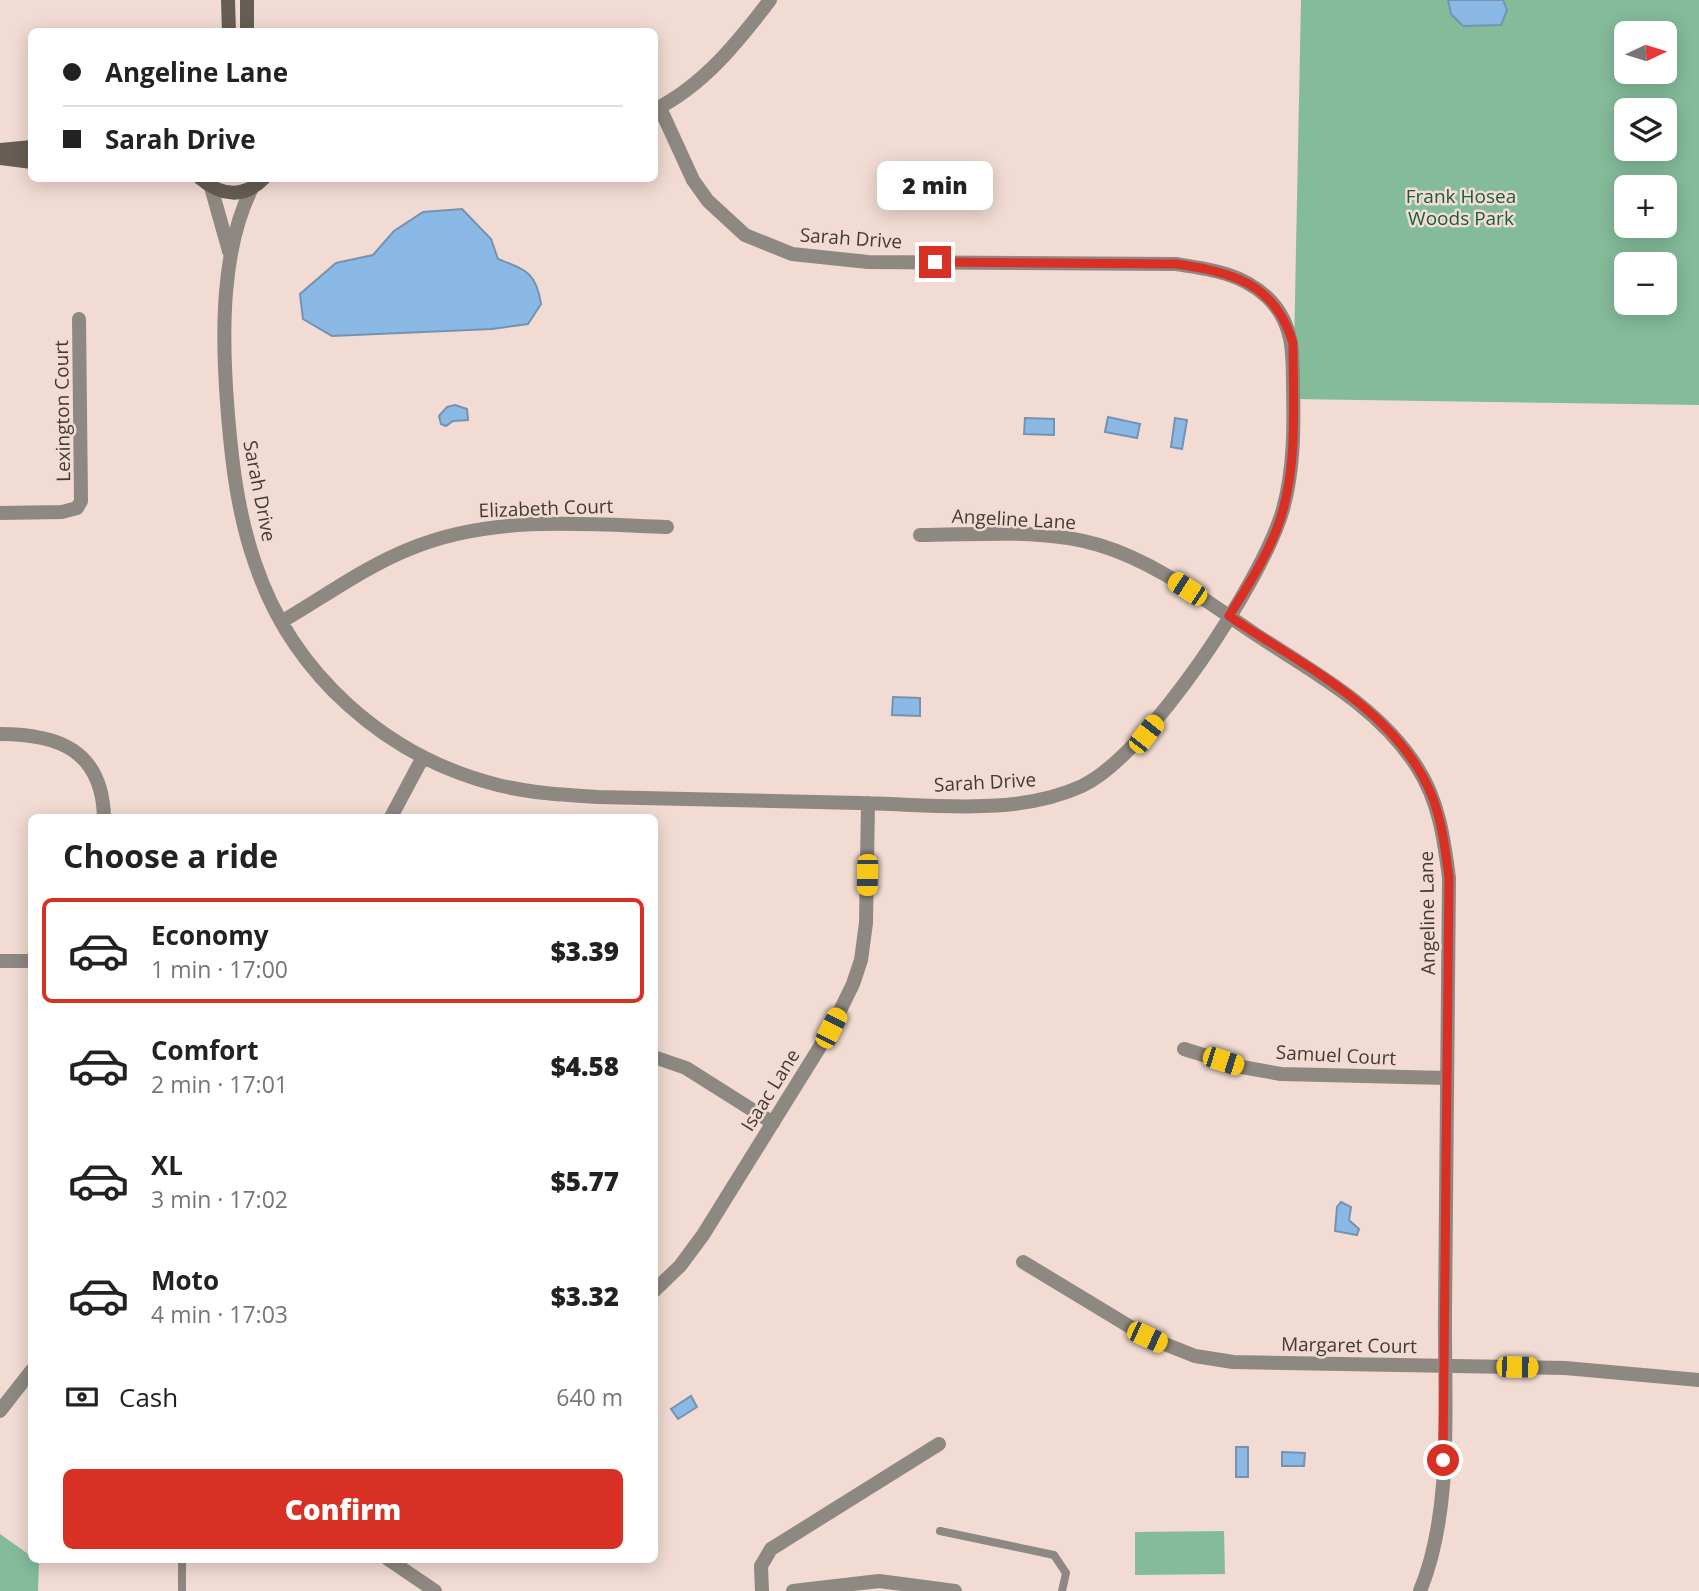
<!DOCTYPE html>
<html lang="en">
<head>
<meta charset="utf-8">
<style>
  body { margin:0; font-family:"Open Sans",sans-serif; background:#f6f6f6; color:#222; height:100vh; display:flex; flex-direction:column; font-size:26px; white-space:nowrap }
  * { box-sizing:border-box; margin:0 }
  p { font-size:23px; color:#767676 }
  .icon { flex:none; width:38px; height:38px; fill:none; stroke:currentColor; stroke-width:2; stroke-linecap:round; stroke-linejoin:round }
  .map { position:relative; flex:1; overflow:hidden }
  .drawer { position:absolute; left:28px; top:814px; width:630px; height:749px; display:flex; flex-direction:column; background:#fff; border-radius:10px; box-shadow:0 4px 18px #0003 }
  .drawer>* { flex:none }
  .hud { position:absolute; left:28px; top:28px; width:630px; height:154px; border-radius:10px; box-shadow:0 4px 18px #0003; display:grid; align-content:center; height:154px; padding:0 35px; background:#fff }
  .needle { width:46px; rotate:86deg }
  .tools { position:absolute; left:1614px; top:21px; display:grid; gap:14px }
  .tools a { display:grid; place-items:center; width:63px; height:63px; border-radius:10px; background:#fff; box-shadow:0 4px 18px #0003; font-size:35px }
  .end { position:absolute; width:32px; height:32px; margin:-16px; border:9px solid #d93025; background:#fff; box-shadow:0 0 0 4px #fff }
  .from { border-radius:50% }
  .bubble { position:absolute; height:49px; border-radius:10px; background:#fff; box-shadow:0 4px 18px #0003; font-size:23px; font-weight:800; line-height:49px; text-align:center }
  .car { position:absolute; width:21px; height:42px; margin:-21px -10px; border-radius:9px; box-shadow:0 0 5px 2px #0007; background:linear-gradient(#f5c518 24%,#345 0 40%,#f5c518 0 76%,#345 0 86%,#f5c518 0) }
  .hud b { display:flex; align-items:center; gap:24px; height:66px; font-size:26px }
  .hud b+b { border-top:2px solid #e0e0e0 }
  .hud i { width:18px; height:18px; background:#222 }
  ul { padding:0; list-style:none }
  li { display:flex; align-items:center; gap:21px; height:105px; margin:0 14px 10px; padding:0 21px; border:4px solid transparent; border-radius:10px }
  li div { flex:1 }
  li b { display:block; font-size:26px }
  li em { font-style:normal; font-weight:800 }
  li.on { border-color:#d93025 }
  li>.icon { width:63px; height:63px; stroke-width:1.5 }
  h2 { padding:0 35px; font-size:32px; line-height:84px }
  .pay { display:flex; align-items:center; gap:18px; height:77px; padding:0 35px; font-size:26px }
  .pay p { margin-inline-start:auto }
  .button { display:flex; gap:14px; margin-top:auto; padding:14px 35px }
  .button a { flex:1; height:80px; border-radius:10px; background:#d93025; color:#fff; font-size:28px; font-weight:800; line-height:80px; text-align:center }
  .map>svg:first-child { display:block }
</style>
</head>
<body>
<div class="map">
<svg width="1699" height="1591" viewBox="0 0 1699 1591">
  <rect width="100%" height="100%" fill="#f1dbd2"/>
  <!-- green -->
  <path fill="#84bc9a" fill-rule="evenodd" d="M1301 0H1699V405L1293 399ZM1626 33H1664V72H1626ZM1626 110H1664V149H1626ZM1626 187H1664V226H1626ZM1626 264H1664V303H1626Z
    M1224 1531 1225 1574 1135 1575V1532Z
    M0 1534 31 1556 32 1559 39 1561 38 1591H0Z"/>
  <!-- water -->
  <path fill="#8ab9e5" stroke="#7593b0" stroke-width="2" d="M1448 0H1503L1507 10 1501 25 1463 26 1451 14Z
    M462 209 491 239 498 259C526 270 536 272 541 304L528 324 492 329 332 336 303 319 300 294 336 263 373 255 394 231 423 212Z
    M455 405 467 409 468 420 453 421 446 426 441 424 439 416 447 407Z
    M1108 417 1140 424 1137 438 1105 432Z
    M1025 418 1054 419V435L1024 434Z
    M1175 418 1187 420 1182 449 1171 447Z
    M893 697 920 698V716L892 715Z
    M1341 1202 1351 1207 1349 1220 1359 1229 1357 1235 1335 1231 1337 1207Z
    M691 1396 697 1407 678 1419 671 1409Z
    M1236 1447H1248V1477H1236Z
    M1282 1452 1305 1453 1304 1466H1282Z"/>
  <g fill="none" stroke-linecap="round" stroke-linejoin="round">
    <!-- service -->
    <path stroke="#8d8881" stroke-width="8" d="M940 1531 1054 1555 1066 1573 1062 1591
      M182 1559V1591"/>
    <!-- minor -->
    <path stroke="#8d8881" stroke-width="14" d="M211 187 229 251
      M251 190C221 251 222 335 227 402 231 456 237 512 255 563 292 674 386 757 498 785 531 793 564 795 598 797 685 799 772 801 859 803 930 804 1015 817 1082 786 1148 755 1264 579 1283 509 1294 470 1294 427 1293 388 1293 353 1294 323 1267 297 1241 273 1209 269 1176 264L868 262 792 254 745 235 708 201 693 180 660 108
      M0 513 62 512 77 508 81 501 79 319
      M920 535C977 535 1043 528 1099 545 1156 562 1206 601 1255 634 1313 672 1379 707 1417 767 1439 801 1444 839 1449 878 1448 1023 1446 1168 1445 1313 1444 1400 1454 1509 1420 1591
      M281 622C324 597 366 566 412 548 493 515 582 524 667 527
      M0 734C58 734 102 750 104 817
      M391 817 423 757
      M0 961H32
      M1184 1049 1242 1067 1281 1074 1447 1078
      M654 1057 686 1068 773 1123
      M1023 1262 1147 1337 1195 1356 1233 1362 1565 1368 1699 1380
      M654 1291 680 1266 703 1235 831 1029 853 984 861 960 866 923 868 803
      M0 1411 32 1370
      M388 1559 435 1591
      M762 1591 761 1566 771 1549 939 1444
      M793 1591 879 1581 955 1591"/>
    <!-- tertiary -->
    <path stroke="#8d8881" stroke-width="14" d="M654 110C703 86 738 42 770 0"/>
    <!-- secondary -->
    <path stroke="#665e54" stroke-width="14" d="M228 0 229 32
      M247 0V32
      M0 150 32 147
      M0 158 32 162
      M200 178C221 196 244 199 264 178"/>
  </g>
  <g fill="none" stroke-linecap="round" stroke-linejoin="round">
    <!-- route -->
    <path stroke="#d93025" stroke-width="9" d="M935 262 1176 264C1232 272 1275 283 1293 343 1293 404 1299 473 1276 531 1264 561 1246 589 1229 616 1300 664 1392 707 1429 789 1442 818 1445 848 1449 878L1443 1460"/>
  </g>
  <g text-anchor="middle" stroke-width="5" stroke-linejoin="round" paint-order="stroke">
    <!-- park labels -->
    <g font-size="19" fill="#175d3b" stroke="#f1dbd2">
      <text x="1461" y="203">Frank Hosea<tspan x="1461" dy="22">Woods Park</tspan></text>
    </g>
    <!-- street labels -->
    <g font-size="19" fill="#433a36" stroke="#f1dbd2">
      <text transform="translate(851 238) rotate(4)" y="7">Sarah Drive</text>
      <text transform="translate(62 411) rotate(-91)" y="7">Lexington Court</text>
      <text transform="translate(260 491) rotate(79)" y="7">Sarah Drive</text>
      <text transform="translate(546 508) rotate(-2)" y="7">Elizabeth Court</text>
      <text transform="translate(1014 519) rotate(3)" y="7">Angeline Lane</text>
      <text transform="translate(985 782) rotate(-3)" y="7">Sarah Drive</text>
      <text transform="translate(1427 913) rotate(-91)" y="7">Angeline Lane</text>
      <text transform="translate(1336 1055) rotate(3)" y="7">Samuel Court</text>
      <text transform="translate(770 1090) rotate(-58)" y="7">Isaac Lane</text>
      <text transform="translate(1349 1345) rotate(1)" y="7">Margaret Court</text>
    </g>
  </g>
</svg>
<div class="tools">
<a><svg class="needle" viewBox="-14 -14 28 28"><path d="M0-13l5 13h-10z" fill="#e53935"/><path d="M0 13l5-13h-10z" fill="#767676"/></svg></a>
<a><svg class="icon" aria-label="layers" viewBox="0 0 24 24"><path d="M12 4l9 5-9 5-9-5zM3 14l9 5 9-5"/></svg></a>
<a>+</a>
<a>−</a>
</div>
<i class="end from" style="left:1443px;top:1460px"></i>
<i class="end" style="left:935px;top:262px"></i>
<div class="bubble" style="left:877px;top:161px;width:116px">2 min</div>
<i class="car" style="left:1187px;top:589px;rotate:303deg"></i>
<i class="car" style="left:1146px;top:734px;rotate:38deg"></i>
<i class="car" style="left:867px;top:875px;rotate:181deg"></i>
<i class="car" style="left:831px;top:1028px;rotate:27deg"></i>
<i class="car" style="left:1223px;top:1061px;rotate:108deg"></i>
<i class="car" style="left:1147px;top:1337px;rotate:115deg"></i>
<i class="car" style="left:1517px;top:1367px;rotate:91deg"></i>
<div class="hud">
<b><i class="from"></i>Angeline Lane</b>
<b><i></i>Sarah Drive</b>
</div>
<section class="drawer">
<h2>Choose a ride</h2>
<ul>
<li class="on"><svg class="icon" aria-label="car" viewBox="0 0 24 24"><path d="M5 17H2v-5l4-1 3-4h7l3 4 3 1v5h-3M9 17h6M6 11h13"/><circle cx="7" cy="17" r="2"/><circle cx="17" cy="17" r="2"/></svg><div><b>Economy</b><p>1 min · 17:00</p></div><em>$3.39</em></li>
<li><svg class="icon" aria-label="car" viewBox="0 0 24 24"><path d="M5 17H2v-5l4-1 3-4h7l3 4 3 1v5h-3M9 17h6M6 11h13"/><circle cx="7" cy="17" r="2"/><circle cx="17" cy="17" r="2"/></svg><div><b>Comfort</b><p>2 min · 17:01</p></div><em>$4.58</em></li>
<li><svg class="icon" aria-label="car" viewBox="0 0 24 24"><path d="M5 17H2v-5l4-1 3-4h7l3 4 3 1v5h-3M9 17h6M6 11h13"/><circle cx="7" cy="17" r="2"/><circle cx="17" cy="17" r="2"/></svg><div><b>XL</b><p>3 min · 17:02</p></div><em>$5.77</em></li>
<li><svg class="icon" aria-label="car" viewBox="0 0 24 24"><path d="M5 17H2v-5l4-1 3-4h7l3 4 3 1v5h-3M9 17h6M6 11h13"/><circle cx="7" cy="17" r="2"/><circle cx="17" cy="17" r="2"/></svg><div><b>Moto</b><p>4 min · 17:03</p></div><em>$3.32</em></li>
</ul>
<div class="pay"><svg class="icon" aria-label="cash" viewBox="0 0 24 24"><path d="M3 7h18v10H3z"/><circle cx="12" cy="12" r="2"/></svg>Cash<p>640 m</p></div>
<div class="button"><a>Confirm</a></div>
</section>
</div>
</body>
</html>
